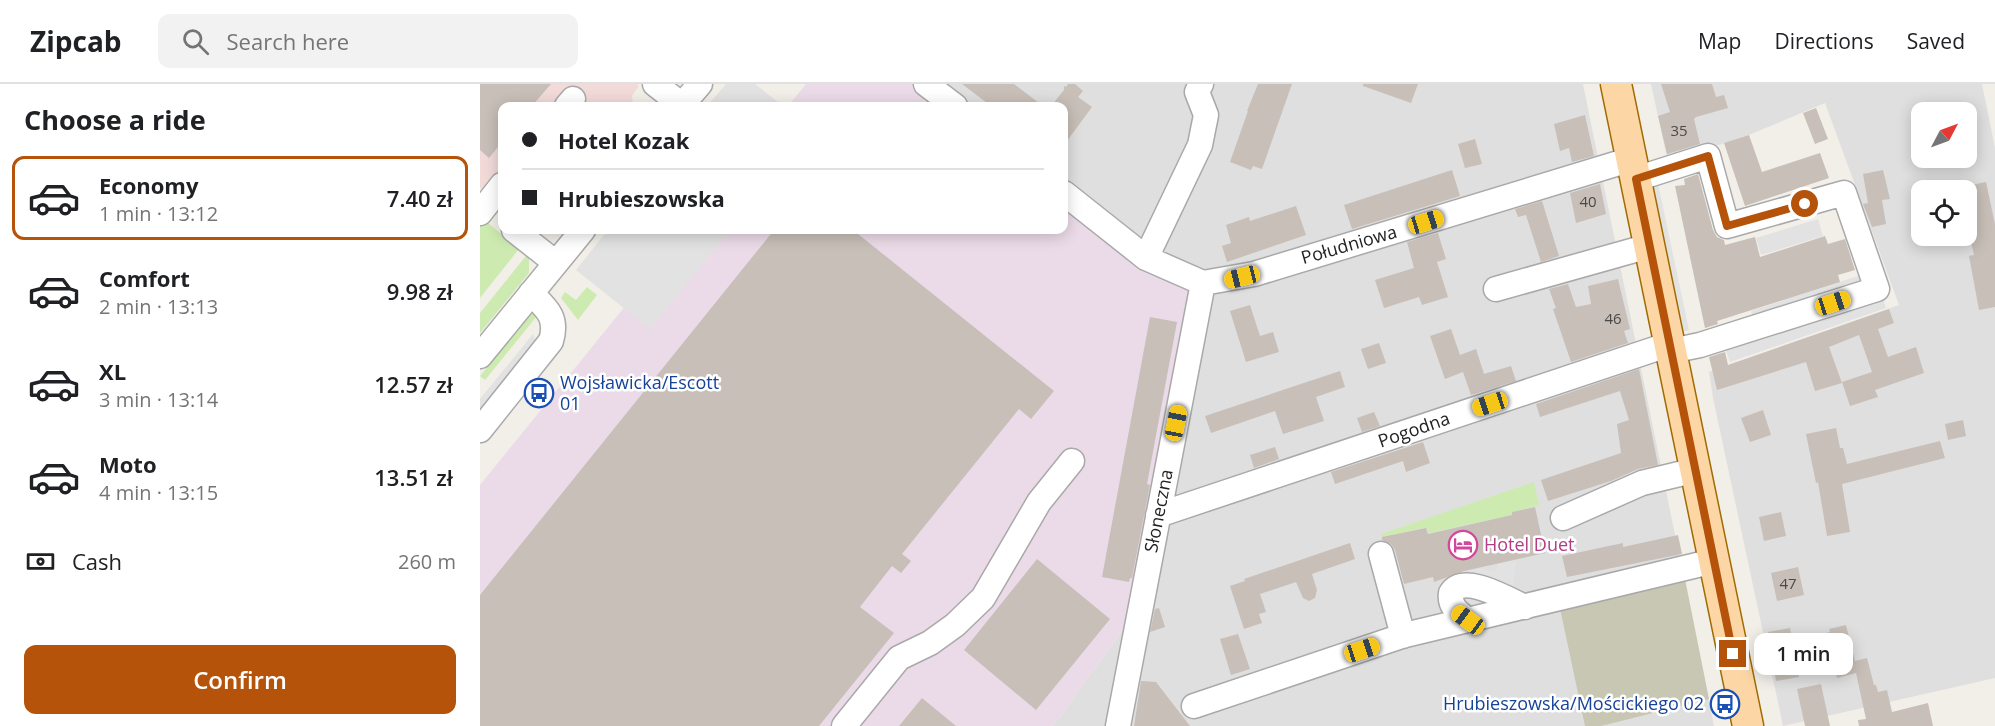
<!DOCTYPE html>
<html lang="en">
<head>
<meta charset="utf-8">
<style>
  body { margin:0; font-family:"Open Sans",sans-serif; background:#f2f2f2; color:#202124; height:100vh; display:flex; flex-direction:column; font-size:22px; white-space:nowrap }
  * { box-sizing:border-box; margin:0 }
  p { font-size:20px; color:#757577 }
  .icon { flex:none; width:33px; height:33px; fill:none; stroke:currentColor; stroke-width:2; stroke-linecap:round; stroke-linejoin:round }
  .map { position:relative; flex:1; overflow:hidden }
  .panel { display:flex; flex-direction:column; background:#fff; width:480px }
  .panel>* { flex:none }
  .top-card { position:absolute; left:18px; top:18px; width:570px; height:132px; border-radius:12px; box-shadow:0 3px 15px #0003; display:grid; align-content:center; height:132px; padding:0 24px; background:#fff }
  .needle { width:39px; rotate:49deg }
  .controls { position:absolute; left:1431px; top:18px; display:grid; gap:12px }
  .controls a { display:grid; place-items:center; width:66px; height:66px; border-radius:12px; background:#fff; box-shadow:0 3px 15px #0003; font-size:30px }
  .end { position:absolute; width:27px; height:27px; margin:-14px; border:8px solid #b45309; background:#fff; box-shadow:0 0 0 3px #fff }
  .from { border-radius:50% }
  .bubble { position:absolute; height:42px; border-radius:12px; background:#fff; box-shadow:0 3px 15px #0003; font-size:20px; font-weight:600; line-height:42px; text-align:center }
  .car { position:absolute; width:18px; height:36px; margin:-18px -9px; border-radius:8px; box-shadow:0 0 4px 2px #0007; background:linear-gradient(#f5c518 24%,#345 0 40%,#f5c518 0 76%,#345 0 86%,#f5c518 0) }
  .top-card b { display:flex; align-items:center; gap:21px; height:57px; font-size:22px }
  .top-card b+b { border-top:2px solid #e0e0e0 }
  .top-card i { width:15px; height:15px; background:#202124 }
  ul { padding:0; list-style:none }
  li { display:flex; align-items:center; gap:18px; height:84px; margin:0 12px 9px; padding:0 12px; border:3px solid transparent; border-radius:12px }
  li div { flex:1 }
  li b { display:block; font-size:22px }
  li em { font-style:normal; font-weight:600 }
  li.current { border-color:#b45309 }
  li>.icon { width:54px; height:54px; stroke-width:1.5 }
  h2 { padding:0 24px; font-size:27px; line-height:72px }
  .pay { display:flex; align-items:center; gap:15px; height:66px; padding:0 24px; font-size:22px }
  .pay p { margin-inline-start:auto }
  .action { display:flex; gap:12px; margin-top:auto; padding:12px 24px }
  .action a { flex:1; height:69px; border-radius:12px; background:#b45309; color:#fff; font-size:24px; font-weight:600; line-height:69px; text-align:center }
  header { display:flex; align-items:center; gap:36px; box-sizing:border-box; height:84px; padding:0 30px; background:#fff; border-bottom:2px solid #e0e0e0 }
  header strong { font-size:28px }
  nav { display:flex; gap:33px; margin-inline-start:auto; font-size:21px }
  .search { width:420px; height:54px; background:#f2f2f2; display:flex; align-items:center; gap:15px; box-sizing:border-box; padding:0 21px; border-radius:12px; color:#757577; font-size:22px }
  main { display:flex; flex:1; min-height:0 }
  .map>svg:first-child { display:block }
</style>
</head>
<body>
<header>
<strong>Zipcab</strong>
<div class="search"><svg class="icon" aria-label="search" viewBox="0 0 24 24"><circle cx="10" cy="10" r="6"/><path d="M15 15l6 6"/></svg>Search here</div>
<nav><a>Map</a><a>Directions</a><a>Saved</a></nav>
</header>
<main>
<section class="panel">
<h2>Choose a ride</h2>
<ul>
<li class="current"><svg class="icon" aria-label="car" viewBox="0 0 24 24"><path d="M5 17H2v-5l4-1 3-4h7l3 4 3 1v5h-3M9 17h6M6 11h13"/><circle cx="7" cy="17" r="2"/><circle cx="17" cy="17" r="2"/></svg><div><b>Economy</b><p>1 min · 13:12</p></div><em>7.40 zł</em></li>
<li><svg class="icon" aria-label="car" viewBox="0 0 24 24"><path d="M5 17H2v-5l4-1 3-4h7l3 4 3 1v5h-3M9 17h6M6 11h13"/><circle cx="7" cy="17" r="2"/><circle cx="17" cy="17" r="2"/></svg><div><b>Comfort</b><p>2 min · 13:13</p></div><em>9.98 zł</em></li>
<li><svg class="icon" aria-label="car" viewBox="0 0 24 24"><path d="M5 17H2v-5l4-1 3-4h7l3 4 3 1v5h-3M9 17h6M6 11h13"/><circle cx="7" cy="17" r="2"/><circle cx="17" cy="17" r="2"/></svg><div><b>XL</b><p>3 min · 13:14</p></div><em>12.57 zł</em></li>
<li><svg class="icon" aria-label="car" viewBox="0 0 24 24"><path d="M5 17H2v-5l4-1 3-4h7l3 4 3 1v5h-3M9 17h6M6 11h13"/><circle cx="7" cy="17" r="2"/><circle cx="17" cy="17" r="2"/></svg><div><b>Moto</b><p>4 min · 13:15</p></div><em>13.51 zł</em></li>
</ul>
<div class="pay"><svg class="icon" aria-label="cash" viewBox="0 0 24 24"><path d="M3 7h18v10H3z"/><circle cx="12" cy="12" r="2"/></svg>Cash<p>260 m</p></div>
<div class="action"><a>Confirm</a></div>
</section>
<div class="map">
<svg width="1515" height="642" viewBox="0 0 1515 642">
  <rect width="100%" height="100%" fill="#f2efe9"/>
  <!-- residential -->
  <path fill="#e0dfdf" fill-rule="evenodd" d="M464 0H1103L1234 642H644L673 169 584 97V22H492Z
    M1171 0H1502L1515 64V594L1303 642 1233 314 1229 288 1419 221 1345 19 1269 51 1188 78ZM1442 28H1486V74H1442ZM1442 106H1486V152H1442Z
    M660 522 637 642H573Z"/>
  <!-- commercial -->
  <path fill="#f2dad9" d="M0 0H157L159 2 152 12 153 22H22V123L0 104Z"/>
  <!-- industrial -->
  <path fill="#ebdbe8" d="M326 0H445L473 22H308Z
    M584 110 723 200 660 522 573 642H0V401L207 146H584Z"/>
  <!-- construction -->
  <path fill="#c7c7b4" d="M1203 485 1229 615 1121 642H1105L1078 515Z"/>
  <!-- grass -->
  <path fill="#cdebb0" d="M0 132 39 165 0 214Z
    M49 168V189L0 249V229Z
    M107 203 117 211 98 236 81 214 85 208 96 216Z
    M50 230H54L57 232 5 296 0 292Z
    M1054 398 1059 421 1032 428V431L948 449 947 443 902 453 901 450Z"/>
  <!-- parking -->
  <path fill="#e2e2e2" d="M246 0H275L303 22H227Z
    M1177 95 1209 246 1202 248 1170 96Z
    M1338 135 1343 152 1281 171 1276 154Z
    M128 146H250L170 245 96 186Z
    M1387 189 1391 201 1275 240 1271 227Z
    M1401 209 1406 224 1250 278 1245 263Z
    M53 250 59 265 0 338V315Z
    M1036 476 1032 512 992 499 989 487 1001 484 1016 488 1018 480Z"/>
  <!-- building -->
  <path fill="#c7bfb8" d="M0 0H71L52 22H22V58L9 74 0 66Z
    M482 0H534L563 22H511Z
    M588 0H595L603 7 598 13 612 23 584 61V22H571L584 6V2L586 3Z
    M778 0H812L782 85 773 82 771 86 750 78 768 27H767Z
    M883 0H938L931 19 883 2Z
    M1181 0H1232L1236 13 1244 11 1248 24 1216 33 1214 35 1220 60 1187 70 1178 32 1190 28Z
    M1336 24 1348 55 1335 60 1323 29Z
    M1105 31 1114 72 1092 78 1089 64 1080 67 1074 40Z
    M1269 51 1282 88 1340 69 1349 94 1265 122 1244 59Z
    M995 55 1002 80 985 84 978 60Z
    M972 86 980 112 872 145 864 121Z
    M1403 86 1410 115 1402 116 1406 140 1392 143 1383 120 1388 119 1383 90Z
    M1218 90 1233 146 1237 153 1244 156 1245 161 1275 153 1280 173 1345 152 1348 160 1365 155 1375 186 1358 191 1360 198 1237 237 1238 240 1225 244 1195 102 1205 101 1204 95Z
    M1506 98 1515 140V223L1499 226 1489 172 1494 171 1486 136V102Z
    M1120 100 1126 130 1096 139 1090 109Z
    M1062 117 1079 172 1061 178 1046 131 1038 133 1035 125Z
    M816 122 826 151 747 178 742 162 751 159 746 141 769 133 770 137Z
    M294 146H373L574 307 551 335 539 325 422 470 431 477 421 489 412 482 380 523 414 549 339 642H0V511Z
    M958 149 966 175 957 178 968 213 942 221 939 213 904 224 895 196 934 184 927 158Z
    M1138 195 1150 245 1144 247 1148 259 1091 278 1073 225 1076 224 1069 205 1088 200 1096 223 1111 220 1108 202Z
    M770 221 780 252 793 248 799 268 766 278 750 227Z
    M1409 225 1414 239 1398 245 1408 273 1436 263 1444 289 1395 306 1398 313 1370 322 1362 298 1392 288 1379 251 1349 263 1362 299 1335 307 1326 278 1237 306 1229 273 1245 268 1248 281Z
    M670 233 697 238 667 400 670 401 652 494H650L649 498 622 493Z
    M971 245 980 271 996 265 1004 290 1031 282 1036 297 991 311 983 288 965 295 950 252Z
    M899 259 906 279 888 285 881 265Z
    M1159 285 1178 381 1158 385 1131 397 1068 417 1061 396 1141 369 1137 340 1149 336 1140 307 1060 333 1056 320Z
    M860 287 865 303 836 313 844 337 803 350 795 327 731 349 725 332Z
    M1283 326 1291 351 1270 358 1261 334Z
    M894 328 900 342 882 348 877 334Z
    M1483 336 1486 352 1468 356 1465 340Z
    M1356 344 1360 364H1363L1367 380 1460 357 1465 374 1362 400 1370 448 1347 452 1338 398 1336 399 1326 350Z
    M943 358 950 379 926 388 923 377 855 400 851 388Z
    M795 363 799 375 774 384 770 371Z
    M1055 423 1065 469 984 487 954 498 953 493 924 500 915 466 911 460 902 456V453L946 444 948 450 1032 431V428Z
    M1301 428 1306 452 1284 457 1279 433Z
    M1198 451 1202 470 1087 493 1082 472 1143 459V463Z
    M870 459 875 475 832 490 837 506 835 514 829 517 823 514 816 498 780 510 786 528 779 530 782 539 764 545 750 502 765 497 764 495Z
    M557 475 630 535 556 626 484 566Z
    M1318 483 1324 511 1297 517 1291 489Z
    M679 524 685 543 670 548 675 525Z
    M1366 541 1375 577 1387 574 1394 601H1396L1398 608 1407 606 1412 628 1448 619 1453 642H1379L1378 636 1386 635 1376 589 1357 594 1346 549 1350 548 1349 545Z
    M1310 544 1319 593 1296 597 1288 548Z
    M758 550 770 585 751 591 740 555Z
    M661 597 676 598 710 642H654Z
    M1341 600 1350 642H1325L1317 605Z
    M442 614 476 642H419Z"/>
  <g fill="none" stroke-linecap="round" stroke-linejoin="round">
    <!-- minor casing -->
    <g stroke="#a9a9a9" stroke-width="27">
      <path id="minor" d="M175 0 202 21
        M446 0 475 22
        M87 22 93 15
        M201 22 220 0
        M1156 95 1228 72 1247 142 1364 109 1397 205 1220 261 1191 267
        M584 109 666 174 723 199 638 642
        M0 129 22 101
        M34 146 76 179
        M666 174 720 61 726 31 717 8 721 0
        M723 199 774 190 1152 75
        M1016 205 1169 162
        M0 272 103 146
        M0 346 71 257C78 233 67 225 51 209
        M678 431 1190 260
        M1083 434 1162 399 1216 386
        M901 470 923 552
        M988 536C978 529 969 522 971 509 984 489 1027 515 1045 523
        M714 622 925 551 1234 477
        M364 642 419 574 450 559 475 541 503 514 559 418 592 377"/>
    </g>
    <!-- major casing -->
    <g stroke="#a06b00" stroke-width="33">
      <path id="major" d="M1136 0 1268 642"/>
    </g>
    <!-- minor -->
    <use href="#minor" stroke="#fff" stroke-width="24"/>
    <!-- major -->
    <use href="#major" stroke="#fcd6a4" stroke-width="30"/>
  </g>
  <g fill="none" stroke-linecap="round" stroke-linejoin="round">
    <!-- route -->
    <path stroke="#b45309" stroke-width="8" d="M1253 570 1156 95 1228 72 1247 142 1325 120"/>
  </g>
  <!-- icons -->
  <defs>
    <g id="bus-ring" transform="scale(1.5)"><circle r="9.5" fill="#fff" stroke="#1a4fb4" stroke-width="1.5"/><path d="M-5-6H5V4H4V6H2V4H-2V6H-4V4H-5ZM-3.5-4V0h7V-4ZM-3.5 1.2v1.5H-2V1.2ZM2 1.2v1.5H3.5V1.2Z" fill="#1a4fb4"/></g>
    <g id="hotel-ring" transform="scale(1.5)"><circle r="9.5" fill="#fff" stroke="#d1479c" stroke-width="1.5"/><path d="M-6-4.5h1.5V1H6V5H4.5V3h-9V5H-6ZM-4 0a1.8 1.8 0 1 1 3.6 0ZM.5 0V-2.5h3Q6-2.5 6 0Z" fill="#d1479c"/></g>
  </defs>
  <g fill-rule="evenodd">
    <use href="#bus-ring" x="59" y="309"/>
    <use href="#hotel-ring" x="983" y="461"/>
    <use href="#bus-ring" x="1245" y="620"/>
  </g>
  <g text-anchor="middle" stroke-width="5" stroke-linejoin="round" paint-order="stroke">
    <!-- number labels -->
    <g font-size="15" fill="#4b4948">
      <text x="1199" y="52">35</text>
      <text x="1108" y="123">40</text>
      <text x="1133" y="240">46</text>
      <text x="1308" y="505">47</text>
    </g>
    <!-- street labels -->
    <g font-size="18" fill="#222" stroke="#fff">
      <text transform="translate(869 161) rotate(-16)" y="6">Południowa</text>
      <text transform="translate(934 346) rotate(-19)" y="6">Pogodna</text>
      <text transform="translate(679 427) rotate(-79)" y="6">Słoneczna</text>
    </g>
    <!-- transit labels -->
    <g font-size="18" fill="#164399" stroke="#fff" text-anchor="start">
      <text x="80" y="305">Wojsławicka/Escott<tspan x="80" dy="21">01</tspan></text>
      <text x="1224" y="626" text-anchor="end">Hrubieszowska/Mościckiego 02</text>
    </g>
    <!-- hotel labels -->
    <g font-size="18" fill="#b23c85" stroke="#fff" text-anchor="start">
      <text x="1004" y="467">Hotel Duet</text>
    </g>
  </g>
</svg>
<div class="controls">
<a><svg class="needle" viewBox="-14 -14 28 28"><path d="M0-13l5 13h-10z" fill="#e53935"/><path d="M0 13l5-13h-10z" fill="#757577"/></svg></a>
<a><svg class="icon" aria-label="locate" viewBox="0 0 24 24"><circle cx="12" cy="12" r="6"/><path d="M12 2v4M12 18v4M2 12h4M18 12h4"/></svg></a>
</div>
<i class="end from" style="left:1325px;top:120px"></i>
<i class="end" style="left:1253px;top:570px"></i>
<div class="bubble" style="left:1274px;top:549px;width:99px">1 min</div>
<i class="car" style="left:946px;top:138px;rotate:73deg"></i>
<i class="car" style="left:762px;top:193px;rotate:256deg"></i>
<i class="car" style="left:1353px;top:219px;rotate:72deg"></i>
<i class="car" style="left:1010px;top:320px;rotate:252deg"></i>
<i class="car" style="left:696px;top:339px;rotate:11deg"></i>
<i class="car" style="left:988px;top:536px;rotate:306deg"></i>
<i class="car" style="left:882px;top:566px;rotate:72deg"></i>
<div class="top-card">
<b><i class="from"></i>Hotel Kozak</b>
<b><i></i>Hrubieszowska</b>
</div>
</div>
</main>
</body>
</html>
